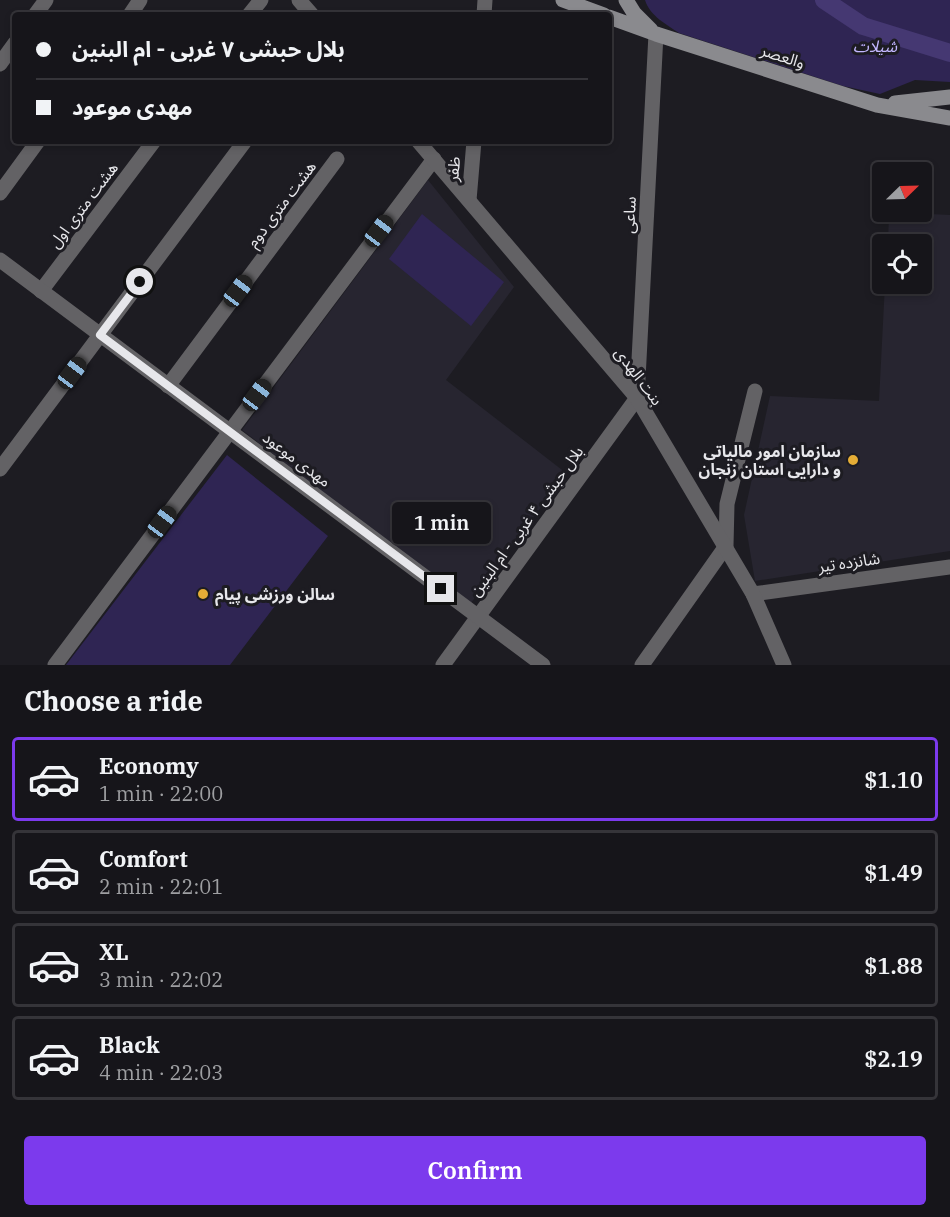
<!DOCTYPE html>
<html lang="en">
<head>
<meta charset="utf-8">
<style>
  body { margin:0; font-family:"IBM Plex Serif","Noto Sans Arabic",serif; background:#1f1e23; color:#f1f3f6; height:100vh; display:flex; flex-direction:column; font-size:22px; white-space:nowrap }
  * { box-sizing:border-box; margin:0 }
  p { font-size:20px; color:#9e9fa2 }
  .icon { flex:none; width:33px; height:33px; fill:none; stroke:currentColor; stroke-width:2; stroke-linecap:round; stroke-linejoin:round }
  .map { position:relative; height:665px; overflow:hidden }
  .drawer { display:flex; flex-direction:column; background:#16151a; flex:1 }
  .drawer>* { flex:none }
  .guide { position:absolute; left:12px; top:12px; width:600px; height:132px; border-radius:6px; box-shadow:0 3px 9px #0003,0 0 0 2px #353439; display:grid; align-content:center; height:132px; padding:0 24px; background:#16151a }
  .needle { width:39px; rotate:67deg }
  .controls { position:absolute; left:872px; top:162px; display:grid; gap:12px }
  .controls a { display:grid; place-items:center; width:60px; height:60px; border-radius:6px; background:#16151a; box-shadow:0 3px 9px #0003,0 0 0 2px #353439; font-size:30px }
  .end { position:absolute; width:27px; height:27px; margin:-14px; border:8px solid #e7e7eb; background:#111; box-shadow:0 0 0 3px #111 }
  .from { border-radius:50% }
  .bubble { position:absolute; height:42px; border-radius:6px; background:#16151a; box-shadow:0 3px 9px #0003,0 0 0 2px #353439; font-size:20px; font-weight:600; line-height:42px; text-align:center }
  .car { position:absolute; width:18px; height:36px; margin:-18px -9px; border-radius:8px; box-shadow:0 0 4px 2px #0007; background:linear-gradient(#222 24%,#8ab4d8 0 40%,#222 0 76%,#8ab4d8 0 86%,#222 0) }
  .guide b { display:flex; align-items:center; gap:21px; height:57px; font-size:22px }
  .guide b+b { border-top:2px solid #353439 }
  .guide i { width:15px; height:15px; background:#f1f3f6 }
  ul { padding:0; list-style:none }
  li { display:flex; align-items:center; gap:18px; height:84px; margin:0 12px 9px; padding:0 12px; border:3px solid #353439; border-radius:6px }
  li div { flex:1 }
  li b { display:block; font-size:22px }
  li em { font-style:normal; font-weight:600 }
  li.selected { border-color:#7c3aed }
  li>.icon { width:54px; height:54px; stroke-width:1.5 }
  h2 { padding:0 24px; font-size:27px; line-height:72px }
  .button { display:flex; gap:12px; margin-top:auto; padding:12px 24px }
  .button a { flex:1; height:69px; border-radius:6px; background:#7c3aed; color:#fff; font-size:24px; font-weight:600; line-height:69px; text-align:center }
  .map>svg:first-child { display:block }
</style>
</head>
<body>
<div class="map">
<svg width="950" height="665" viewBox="0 0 950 665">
  <rect width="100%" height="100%" fill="#1d1c22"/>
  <!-- built -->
  <path fill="#272530" d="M428 180 514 287 446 380 566 473 471 603 348 512 242 430Z
    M889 212 950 215V551L755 581 744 515 770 396 879 401 885 284H921V244H888Z"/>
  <!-- green -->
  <path fill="#2f2553" d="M645 0H950V82L915 80 880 94 843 86 679 33C666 24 650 16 645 0Z
    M422 214 504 282 471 326 389 259Z
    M227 455 328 536 230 665H66Z"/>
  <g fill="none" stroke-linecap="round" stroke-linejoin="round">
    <!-- canal -->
    <path stroke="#453872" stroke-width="18" d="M824 0 863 26 950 53"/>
    <!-- minor -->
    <path stroke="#636265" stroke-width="15" d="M35 15 46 0
      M130 15 140 0
      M249 15 261 0
      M484 15 485 0
      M0 64 15 43
      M0 193 38 141
      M469 200 474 141
      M41 291 154 141
      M168 386 337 159
      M0 469 245 141
      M753 594 950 567
      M55 665 434 159
      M443 665 637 398 656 34
      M642 665 726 546 727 504 755 391"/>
    <!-- tertiary -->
    <path stroke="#636265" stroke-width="15" d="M299 0 312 15
      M418 141 637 398 753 594 784 665
      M0 260 543 665"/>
    <!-- secondary -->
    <path stroke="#8a8a8e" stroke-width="15" d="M563 0 604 15
      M626 0 634 13 651 30
      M609 17 656 34 877 105 950 118
      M895 103 950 97"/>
  </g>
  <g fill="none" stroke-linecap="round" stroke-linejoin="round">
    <!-- route -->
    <path stroke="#e7e7eb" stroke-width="8" d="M140 282 100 335 441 589"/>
  </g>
  <!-- markers -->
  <g fill="#e5ad36" stroke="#1d1c22" stroke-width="2">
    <circle cx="853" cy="460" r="6"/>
    <circle cx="203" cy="594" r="6"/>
  </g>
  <g text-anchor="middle" stroke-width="6" stroke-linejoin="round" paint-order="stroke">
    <!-- park labels -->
    <g font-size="16" font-style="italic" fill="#c3b7ff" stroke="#1d1c22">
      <text x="875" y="52">شیلات</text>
    </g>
    <!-- street labels -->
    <g font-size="16" fill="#e7e7eb" stroke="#1d1c22">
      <text transform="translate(783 56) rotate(18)" y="6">والعصر</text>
      <text transform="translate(453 169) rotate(-85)" y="6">ظفر</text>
      <text transform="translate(281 204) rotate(-53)" y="6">هشت متری دوم</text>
      <text transform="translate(83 205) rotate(-53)" y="6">هشت متری اول</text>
      <text transform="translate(629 215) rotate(-87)" y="6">ساعی</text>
      <text transform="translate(639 376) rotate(53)" y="6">بنت الهدی</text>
      <text transform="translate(297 459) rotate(37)" y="6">مهدی موعود</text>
      <text transform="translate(526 521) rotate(-54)" y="6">بلال حبشی ۴ غربی - ام البنین</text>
      <text transform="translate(849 562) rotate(-8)" y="6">شانزده تیر</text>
    </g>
    <!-- poi labels -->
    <g font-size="16" font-weight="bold" fill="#e7e7eb" stroke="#1d1c22" text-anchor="end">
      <text x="841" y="457">سازمان امور مالیاتی<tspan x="841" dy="18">و دارایی استان زنجان</tspan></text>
      <text x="215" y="600" text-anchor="start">سالن ورزشی پیام</text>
    </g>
  </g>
</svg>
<div class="controls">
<a><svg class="needle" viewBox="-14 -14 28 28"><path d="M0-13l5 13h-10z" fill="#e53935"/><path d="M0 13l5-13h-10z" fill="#9e9fa2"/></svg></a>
<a><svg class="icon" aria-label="locate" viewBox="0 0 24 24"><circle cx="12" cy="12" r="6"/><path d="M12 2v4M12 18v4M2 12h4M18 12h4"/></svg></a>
</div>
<i class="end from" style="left:140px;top:282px"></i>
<i class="end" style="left:441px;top:589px"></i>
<div class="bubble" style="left:392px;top:502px;width:99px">1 min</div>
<i class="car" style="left:379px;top:231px;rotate:37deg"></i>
<i class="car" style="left:238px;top:291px;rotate:37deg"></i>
<i class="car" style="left:72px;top:373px;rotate:37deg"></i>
<i class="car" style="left:257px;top:395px;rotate:37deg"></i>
<i class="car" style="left:162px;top:522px;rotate:37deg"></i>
<div class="guide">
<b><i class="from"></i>بلال حبشی ۷ غربی - ام البنین</b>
<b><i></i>مهدی موعود</b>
</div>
</div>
<section class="drawer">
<h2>Choose a ride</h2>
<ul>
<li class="selected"><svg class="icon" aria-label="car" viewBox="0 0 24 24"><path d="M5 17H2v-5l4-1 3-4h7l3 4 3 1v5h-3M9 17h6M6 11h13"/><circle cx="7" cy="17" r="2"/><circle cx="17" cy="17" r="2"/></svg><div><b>Economy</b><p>1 min · 22:00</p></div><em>$1.10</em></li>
<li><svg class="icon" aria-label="car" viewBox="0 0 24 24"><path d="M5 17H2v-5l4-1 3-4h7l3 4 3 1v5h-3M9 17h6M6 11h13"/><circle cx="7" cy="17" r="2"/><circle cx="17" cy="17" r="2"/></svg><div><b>Comfort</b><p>2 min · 22:01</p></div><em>$1.49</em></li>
<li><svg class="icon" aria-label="car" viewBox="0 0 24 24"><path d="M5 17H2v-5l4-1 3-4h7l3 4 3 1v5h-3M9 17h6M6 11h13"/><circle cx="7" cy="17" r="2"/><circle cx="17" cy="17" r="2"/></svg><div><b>XL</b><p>3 min · 22:02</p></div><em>$1.88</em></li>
<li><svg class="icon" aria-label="car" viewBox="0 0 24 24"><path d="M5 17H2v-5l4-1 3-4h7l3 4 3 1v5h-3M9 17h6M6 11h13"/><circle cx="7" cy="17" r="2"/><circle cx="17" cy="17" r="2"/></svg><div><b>Black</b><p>4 min · 22:03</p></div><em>$2.19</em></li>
</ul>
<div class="button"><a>Confirm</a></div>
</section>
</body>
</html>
